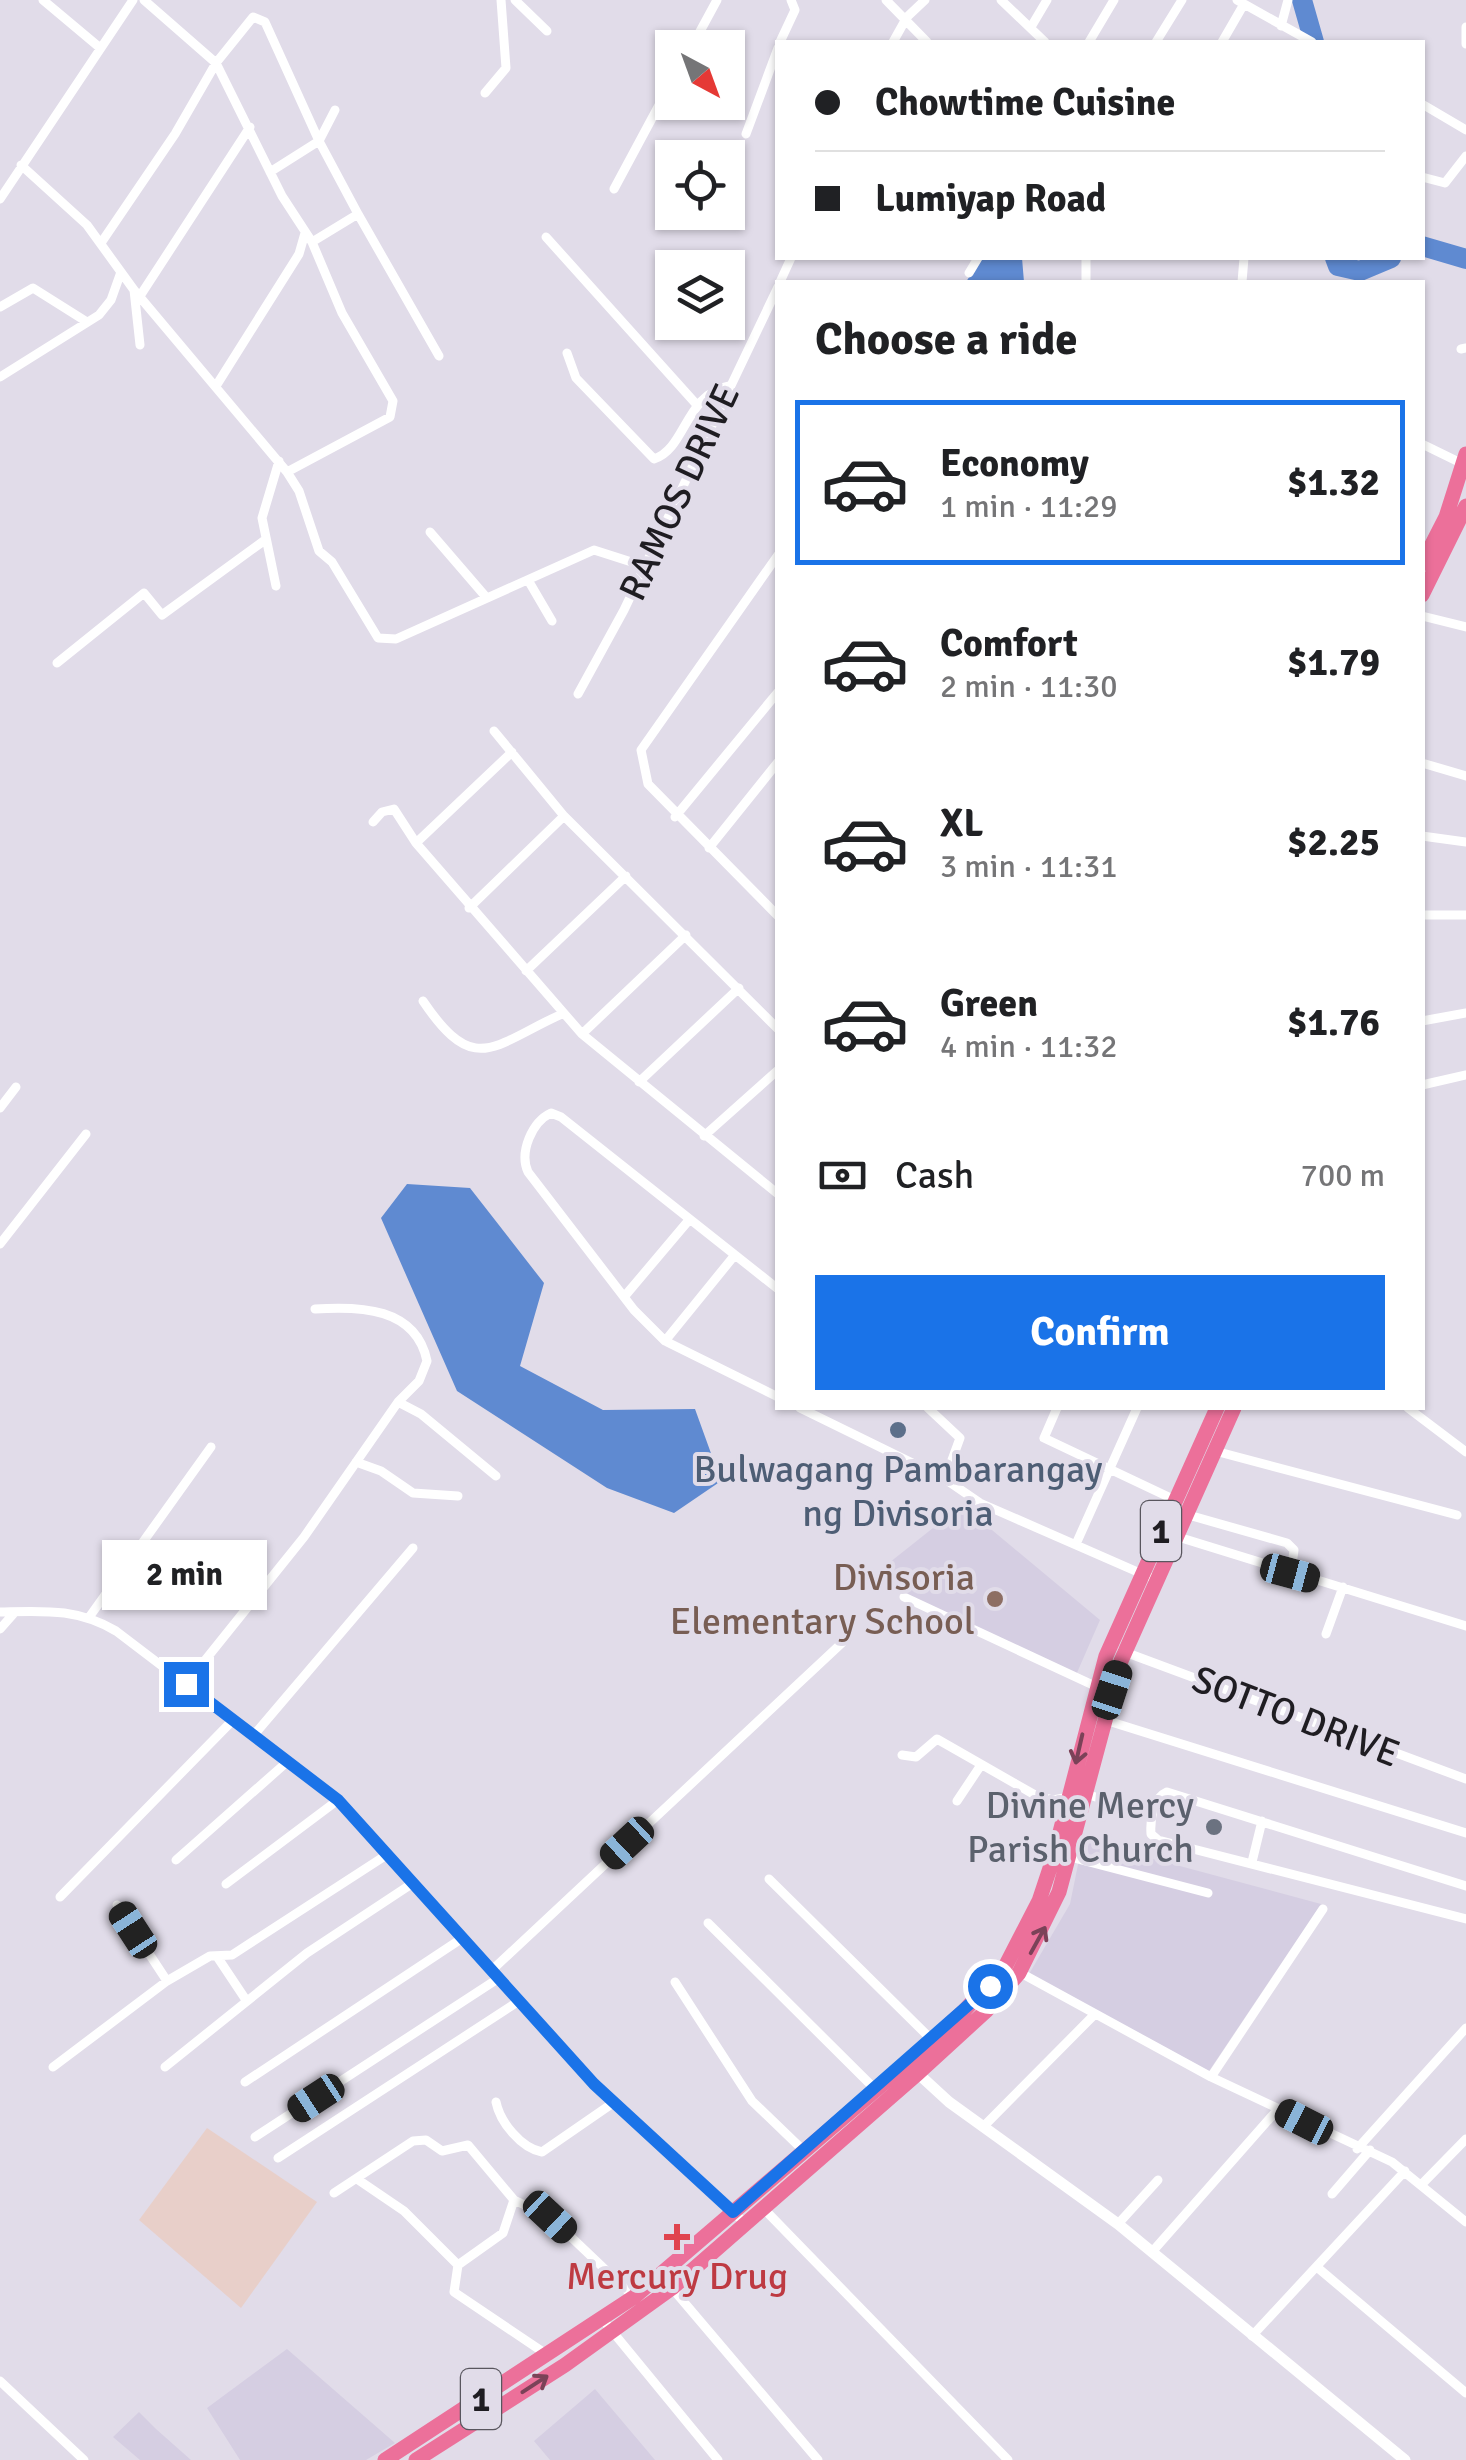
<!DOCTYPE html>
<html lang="en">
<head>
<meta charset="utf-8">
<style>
  body { margin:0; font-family:Signika,sans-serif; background:#f6f6f6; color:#202124; height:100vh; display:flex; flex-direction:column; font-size:38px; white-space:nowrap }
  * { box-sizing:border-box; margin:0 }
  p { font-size:32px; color:#757577 }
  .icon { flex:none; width:55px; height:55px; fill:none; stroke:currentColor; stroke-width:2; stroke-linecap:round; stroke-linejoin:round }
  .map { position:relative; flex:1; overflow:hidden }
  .panel { position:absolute; left:775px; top:280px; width:650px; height:1130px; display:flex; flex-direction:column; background:#fff; border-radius:0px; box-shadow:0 2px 8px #0004 }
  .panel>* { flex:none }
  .banner { position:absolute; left:775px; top:40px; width:650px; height:220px; border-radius:0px; box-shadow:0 2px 8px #0004; display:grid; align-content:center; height:220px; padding:0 40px; background:#fff }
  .needle { width:65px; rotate:139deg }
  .controls { position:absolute; left:655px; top:30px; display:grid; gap:20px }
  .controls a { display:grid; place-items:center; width:90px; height:90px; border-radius:0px; background:#fff; box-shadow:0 2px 8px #0004; font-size:50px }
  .end { position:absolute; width:45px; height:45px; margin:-22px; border:12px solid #1a73e8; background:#fff; box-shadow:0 0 0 5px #fff }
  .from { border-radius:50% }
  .bubble { position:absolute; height:70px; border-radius:0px; background:#fff; box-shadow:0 2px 8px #0004; font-size:32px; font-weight:700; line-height:70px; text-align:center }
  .car { position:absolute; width:30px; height:60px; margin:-30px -15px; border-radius:12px; box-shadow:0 0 8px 2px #0007; background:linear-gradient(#222 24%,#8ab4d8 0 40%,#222 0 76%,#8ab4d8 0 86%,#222 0) }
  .banner b { display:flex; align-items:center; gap:35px; height:95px; font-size:38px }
  .banner b+b { border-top:2px solid #e0e0e0 }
  .banner i { width:25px; height:25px; background:#202124 }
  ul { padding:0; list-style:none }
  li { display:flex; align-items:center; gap:30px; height:165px; margin:0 20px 15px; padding:0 20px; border:5px solid transparent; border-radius:0px }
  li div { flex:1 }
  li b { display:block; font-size:38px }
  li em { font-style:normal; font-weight:700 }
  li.current { border-color:#1a73e8 }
  li>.icon { width:90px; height:90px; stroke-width:1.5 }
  h2 { padding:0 40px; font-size:45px; line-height:120px }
  .pay { display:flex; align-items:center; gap:25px; height:110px; padding:0 40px; font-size:38px }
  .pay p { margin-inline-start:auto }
  .cta { display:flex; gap:20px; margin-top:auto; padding:20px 40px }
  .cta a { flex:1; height:115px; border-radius:0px; background:#1a73e8; color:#fff; font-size:40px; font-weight:700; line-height:115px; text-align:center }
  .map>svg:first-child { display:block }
</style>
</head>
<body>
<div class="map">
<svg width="1466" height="2460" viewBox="0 0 1466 2460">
  <rect width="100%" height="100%" fill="#e1dce9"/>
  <!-- built -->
  <path fill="#d5cee2" d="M962 1505 1100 1620 1076 1675 870 1578Z
    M1083 1840 1321 1904 1209 2071 1029 1974 1070 1904Z
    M287 2349 395 2443 366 2460H240L207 2408Z
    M595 2389 655 2460H550L534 2441Z
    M139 2412 156 2429 191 2460H140L113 2437Z"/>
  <!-- industrial -->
  <path fill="#e8cfc9" d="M207 2128 317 2202 241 2308 139 2220Z"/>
  <!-- water -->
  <path fill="#5f8ad1" d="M981 258H1022L1024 282H966Z
    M407 1184 470 1188 544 1283 520 1366 603 1410 695 1409 721 1481 674 1513 607 1488 457 1391 381 1218Z"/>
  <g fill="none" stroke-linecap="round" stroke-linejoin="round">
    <!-- river -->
    <path stroke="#5f8ad1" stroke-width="20" d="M1302 0 1314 42
      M1422 246 1466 259
      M1335 258 1338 266 1360 271 1391 258"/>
    <!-- street -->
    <path stroke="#fff" stroke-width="9" d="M43 0 99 47
      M144 0 216 63 282 196 312 242 342 313 393 401 390 417 287 472
      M515 0 547 31
      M886 0 927 42
      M1001 0 1045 42
      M1237 0 1312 42
      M1281 26 1288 0
      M1031 27 1047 0
      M1466 27V44
      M780 42 795 10 791 0
      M893 42 907 17 925 0
      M1089 42 1114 0
      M1156 42 1182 0
      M1222 42 1244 4
      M691 48 717 0
      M485 93 506 68 501 0
      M1422 104 1466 130
      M746 134 778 48
      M319 141 335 110
      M21 165 87 225 134 290 287 472 299 491 319 551 332 562 378 638 396 639 594 550 644 566
      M270 172 319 141 358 214 312 242
      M1422 177 1445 183 1466 156
      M614 189 672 81
      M0 199 133 0
      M358 214 439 356
      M546 237 697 405
      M101 243 175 134 216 63 253 17 265 22 319 141
      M1086 258V282
      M969 273 978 258
      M780 282 791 258
      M1242 282 1244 258
      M134 290 140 345
      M140 296 250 127
      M0 307 33 288 87 322
      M1461 349 1466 348
      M567 353 576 378 654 459C686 449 685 394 729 386
      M0 377 99 315 111 300 121 272
      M216 386 299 254 305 233
      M1422 444 1463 464
      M430 532 486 597
      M778 555 641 750 648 784 778 916
      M528 580 552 621
      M276 586 262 518 279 461
      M1422 616 1466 627
      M57 663 144 593 162 615 265 540
      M578 694 624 610 778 287
      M494 731 564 816 778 1029
      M512 752 416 843 582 1034 778 1194
      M1422 763 1466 776
      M675 817 778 692
      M373 822 382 812 394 809 416 843
      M1422 836 1466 842
      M709 848 778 762
      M469 908 564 816
      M1422 915H1466
      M526 971 626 876
      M423 1001C475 1078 493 1045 562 1014
      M1422 1021 1466 1013
      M582 1034 686 935
      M639 1082 739 988
      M1422 1085 1466 1075
      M0 1108 16 1087
      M704 1136 778 1070
      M0 1244 86 1134
      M778 1289 561 1117 551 1113C532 1122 519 1152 528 1172L634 1310 665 1341 778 1397
      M624 1297 689 1220
      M315 1309C359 1306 416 1307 427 1361L419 1381 398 1402
      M665 1341 734 1256
      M800 1408 945 1479 980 1503 1156 1580
      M928 1408 960 1438 945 1479
      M1057 1408 1044 1438 1175 1500
      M1408 1408 1466 1452
      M1215 1451 1457 1515
      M356 1462 381 1471 413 1493 458 1496
      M1185 1514 1287 1543 1294 1550 1291 1573
      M1175 1536 1466 1626
      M1076 1544 1137 1408
      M904 1597 1095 1686
      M0 1612C44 1611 77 1608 116 1631L338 1800 594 2084 747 2225
      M90 1616 211 1447
      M0 1629 15 1612
      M1326 1634 1343 1587
      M1122 1651 1466 1779
      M186 1684 304 1537 398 1402 421 1414 496 1476
      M1105 1720 1466 1833
      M253 1736 413 1548
      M902 1755 916 1757 937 1739 1035 1795 1053 1800 1085 1794 1152 1813
      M957 1801 981 1765
      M1070 1857 1208 1893
      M176 1860 287 1762
      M1252 1862 1262 1821
      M769 1879 932 2040
      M226 1884 338 1800
      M1466 1886 1167 1792C1153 1798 1150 1819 1151 1834L1158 1840 1466 1919
      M60 1897 233 1720
      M117 1905 167 1981
      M708 1923 876 2090
      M218 1958 246 2000
      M492 1970 844 1641
      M1017 1971 1211 2077 1392 2162 1466 2222
      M675 1982 752 2101 804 2151
      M53 2067 167 1981 210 1956 232 1955 388 1854
      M165 2067 307 1953 413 1883
      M1211 2077 1323 1909
      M245 2082 461 1939
      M496 2102C500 2122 521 2148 542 2152L613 2103
      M983 2127 1094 2015
      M255 2137 499 1978
      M1357 2149 1466 2028
      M278 2158 519 2001
      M357 2179 404 2211 458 2265
      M1422 2184 1466 2139
      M334 2193 413 2141 426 2140 442 2151 468 2145 514 2200 503 2233 458 2265 454 2292 549 2356
      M1332 2194 1370 2150
      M514 2200 550 2217 634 2297
      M764 2209 1008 2460
      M1118 2224 1158 2180
      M1152 2252 1278 2109
      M1318 2268 1466 2393
      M672 2288 818 2460
      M603 2320 718 2460
      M1252 2336 1405 2171
      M0 2381 84 2460"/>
    <!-- secondary -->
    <path stroke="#fff" stroke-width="11" d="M912 2068 949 2102 1118 2224 1405 2460"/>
    <!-- highway -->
    <path stroke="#ec709a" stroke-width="15" d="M1422 564 1446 517 1466 454
      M1422 595 1466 506
      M385 2460 634 2297 907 2063 964 2011 1006 1965 1039 1901 1053 1859 1106 1656 1217 1408
      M416 2460 565 2365 672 2288 917 2074 986 2011 1019 1973 1059 1892 1121 1661 1234 1408"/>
  </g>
  <!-- one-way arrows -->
  <defs><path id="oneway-shaft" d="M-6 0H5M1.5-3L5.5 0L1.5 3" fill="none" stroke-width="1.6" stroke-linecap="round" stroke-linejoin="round" transform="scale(2.5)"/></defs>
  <g stroke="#7b4258">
    <use href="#oneway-shaft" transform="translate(1079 1749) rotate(103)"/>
    <use href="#oneway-shaft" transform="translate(1038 1940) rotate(-61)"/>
    <use href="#oneway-shaft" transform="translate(535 2384) rotate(-33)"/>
  </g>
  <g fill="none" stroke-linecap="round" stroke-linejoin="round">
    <!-- route -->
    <path stroke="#1a73e8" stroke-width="12" d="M186 1684 338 1800 594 2084 733 2212 990 1986"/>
  </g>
  <!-- markers -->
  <circle fill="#5c6f8a" stroke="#e1dce9" stroke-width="4" cx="898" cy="1430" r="10"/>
  <circle fill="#8d6e63" stroke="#e1dce9" stroke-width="4" cx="995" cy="1599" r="10"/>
  <circle fill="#6b7280" stroke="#e1dce9" stroke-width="4" cx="1214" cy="1827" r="10"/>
  <path fill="#e0444e" stroke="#e1dce9" stroke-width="4" d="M672 2222h10v10h10v10h-10v10h-10v-10h-10v-10h10z"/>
  <g text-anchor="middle" stroke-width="8" stroke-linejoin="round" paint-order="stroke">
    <!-- shield labels -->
    <g fill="#e1dce9" stroke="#59565e" stroke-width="2.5">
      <rect x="1141" y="1501" width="40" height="60" rx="8"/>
      <rect x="461" y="2369" width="40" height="60" rx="8"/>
    </g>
    <g font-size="35" font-weight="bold" fill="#1f1d22">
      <text x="1161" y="1543">1</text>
      <text x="481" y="2411">1</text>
    </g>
    <!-- street labels -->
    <g font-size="38" fill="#1f1d22" stroke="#e1dce9">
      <text transform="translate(679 492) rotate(-65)" y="13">RAMOS DRIVE</text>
      <text transform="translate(1296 1716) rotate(21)" y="13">SOTTO DRIVE</text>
    </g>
    <!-- service labels -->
    <g font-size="38" fill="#4e5e75" stroke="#e1dce9">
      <text x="898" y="1482">Bulwagang Pambarangay<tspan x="898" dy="44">ng Divisoria</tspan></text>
    </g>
    <!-- education labels -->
    <g font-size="38" fill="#785e54" stroke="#e1dce9" text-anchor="end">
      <text x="975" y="1590">Divisoria<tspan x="975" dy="44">Elementary School</tspan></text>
    </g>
    <!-- worship labels -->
    <g font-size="38" fill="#5b616d" stroke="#e1dce9" text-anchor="end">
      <text x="1194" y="1818">Divine Mercy<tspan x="1194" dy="44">Parish Church</tspan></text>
    </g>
    <!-- health labels -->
    <g font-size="38" fill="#be3a42" stroke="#e1dce9">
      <text x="677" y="2289">Mercury Drug</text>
    </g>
  </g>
</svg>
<div class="controls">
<a><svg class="needle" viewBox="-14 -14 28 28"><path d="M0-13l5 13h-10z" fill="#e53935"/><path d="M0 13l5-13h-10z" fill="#757577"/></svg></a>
<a><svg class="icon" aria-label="locate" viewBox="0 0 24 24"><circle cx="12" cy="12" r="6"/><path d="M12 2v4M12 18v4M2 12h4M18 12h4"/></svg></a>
<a><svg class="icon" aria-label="layers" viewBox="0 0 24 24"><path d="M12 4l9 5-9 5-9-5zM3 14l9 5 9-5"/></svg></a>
</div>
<i class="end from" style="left:990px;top:1986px"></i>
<i class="end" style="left:186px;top:1684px"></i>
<div class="bubble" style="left:102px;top:1540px;width:165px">2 min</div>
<i class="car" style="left:1290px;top:1573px;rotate:105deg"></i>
<i class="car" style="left:1112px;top:1690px;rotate:18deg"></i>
<i class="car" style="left:627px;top:1843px;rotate:227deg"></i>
<i class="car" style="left:133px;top:1930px;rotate:327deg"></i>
<i class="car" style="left:316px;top:2098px;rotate:237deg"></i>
<i class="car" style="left:1304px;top:2122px;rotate:297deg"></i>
<i class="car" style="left:550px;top:2217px;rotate:133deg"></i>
<div class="banner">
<b><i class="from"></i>Chowtime Cuisine</b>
<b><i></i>Lumiyap Road</b>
</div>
<section class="panel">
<h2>Choose a ride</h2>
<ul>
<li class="current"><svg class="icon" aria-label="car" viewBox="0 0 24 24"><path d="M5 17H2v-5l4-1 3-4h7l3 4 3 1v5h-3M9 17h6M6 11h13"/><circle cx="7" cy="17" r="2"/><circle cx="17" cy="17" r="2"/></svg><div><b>Economy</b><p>1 min · 11:29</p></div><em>$1.32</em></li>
<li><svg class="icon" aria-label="car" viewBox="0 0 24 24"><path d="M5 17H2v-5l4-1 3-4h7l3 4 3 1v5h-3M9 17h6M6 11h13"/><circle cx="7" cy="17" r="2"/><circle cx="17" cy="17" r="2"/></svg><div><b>Comfort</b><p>2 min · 11:30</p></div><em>$1.79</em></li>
<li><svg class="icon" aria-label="car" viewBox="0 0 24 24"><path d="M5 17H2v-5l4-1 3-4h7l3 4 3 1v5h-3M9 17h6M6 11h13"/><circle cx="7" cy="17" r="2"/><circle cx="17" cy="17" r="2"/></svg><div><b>XL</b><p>3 min · 11:31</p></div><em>$2.25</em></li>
<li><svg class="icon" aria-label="car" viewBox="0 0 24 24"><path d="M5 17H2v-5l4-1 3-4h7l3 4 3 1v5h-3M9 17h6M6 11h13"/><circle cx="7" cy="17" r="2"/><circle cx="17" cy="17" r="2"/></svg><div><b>Green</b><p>4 min · 11:32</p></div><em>$1.76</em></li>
</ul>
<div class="pay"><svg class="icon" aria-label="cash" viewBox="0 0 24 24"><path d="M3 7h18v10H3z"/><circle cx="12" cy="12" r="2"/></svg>Cash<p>700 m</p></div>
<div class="cta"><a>Confirm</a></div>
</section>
</div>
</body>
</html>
